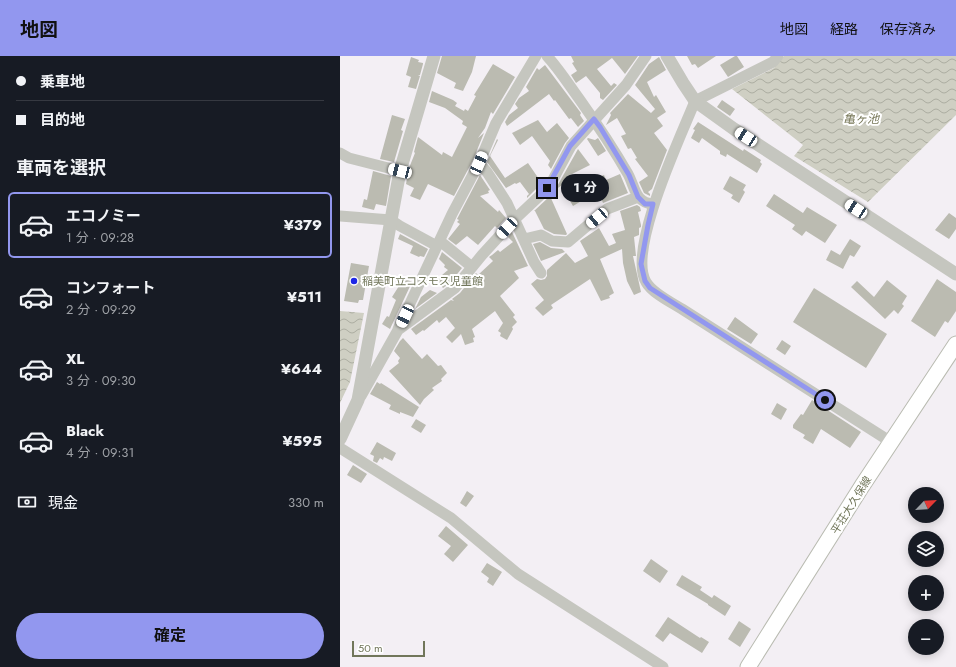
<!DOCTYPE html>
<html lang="ja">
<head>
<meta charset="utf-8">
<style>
  body { margin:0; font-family:Jost,"Noto Sans JP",sans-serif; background:#242831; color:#f1f3f6; height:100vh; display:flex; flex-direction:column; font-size:15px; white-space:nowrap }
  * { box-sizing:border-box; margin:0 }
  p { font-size:13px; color:#9ea1a6 }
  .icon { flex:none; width:22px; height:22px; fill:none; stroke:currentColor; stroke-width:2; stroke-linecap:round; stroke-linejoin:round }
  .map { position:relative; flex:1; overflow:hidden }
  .drawer { display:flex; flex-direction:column; background:#171b24; width:340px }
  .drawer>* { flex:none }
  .hud { display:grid; align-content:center; height:88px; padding:0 16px; background:#171b24 }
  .needle { width:26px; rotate:65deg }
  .controls { position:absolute; left:568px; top:431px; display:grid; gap:8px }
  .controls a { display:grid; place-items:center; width:36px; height:36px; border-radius:50%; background:#171b24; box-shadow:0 2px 10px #0003; font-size:20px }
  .scale { position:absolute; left:12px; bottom:10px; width:73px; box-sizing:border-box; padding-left:4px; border:2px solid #71765a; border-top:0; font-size:11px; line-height:14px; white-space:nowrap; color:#71765a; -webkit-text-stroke:3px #fff; paint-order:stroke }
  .end { position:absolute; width:18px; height:18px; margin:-9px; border:5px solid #9297ef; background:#111; box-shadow:0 0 0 2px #111 }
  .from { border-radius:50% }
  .bubble { position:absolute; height:28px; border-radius:14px; background:#171b24; box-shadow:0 2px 10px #0003; font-size:13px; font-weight:700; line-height:28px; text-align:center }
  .car { position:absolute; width:12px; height:24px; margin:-12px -6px; border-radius:5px; box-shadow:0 0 3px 1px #0007; background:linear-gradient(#fff 24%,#345 0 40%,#fff 0 76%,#345 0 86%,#fff 0) }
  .hud b { display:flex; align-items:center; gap:14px; height:38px; font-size:15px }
  .hud b+b { border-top:1px solid #363941 }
  .hud i { width:10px; height:10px; background:#f1f3f6 }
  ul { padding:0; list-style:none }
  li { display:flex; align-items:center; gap:12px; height:66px; margin:0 8px 6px; padding:0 8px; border:2px solid transparent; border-radius:6px }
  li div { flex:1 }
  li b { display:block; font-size:15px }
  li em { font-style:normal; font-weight:700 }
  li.active { border-color:#9297ef }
  li>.icon { width:36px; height:36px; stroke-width:1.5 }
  h2 { padding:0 16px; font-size:18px; line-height:48px }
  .pay { display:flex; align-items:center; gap:10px; height:44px; padding:0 16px; font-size:15px }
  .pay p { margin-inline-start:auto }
  .button { display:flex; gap:8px; margin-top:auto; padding:8px 16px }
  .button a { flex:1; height:46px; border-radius:24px; background:#9297ef; color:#111; font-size:16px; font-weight:700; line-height:46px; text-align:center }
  header { display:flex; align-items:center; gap:24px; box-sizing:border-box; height:56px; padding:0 20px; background:#9297ef; color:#111 }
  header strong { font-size:19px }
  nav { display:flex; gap:22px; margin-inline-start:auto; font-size:14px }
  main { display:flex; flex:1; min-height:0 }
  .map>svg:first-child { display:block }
</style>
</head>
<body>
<header>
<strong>地図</strong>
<nav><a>地図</a><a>経路</a><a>保存済み</a></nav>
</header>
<main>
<section class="drawer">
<div class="hud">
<b><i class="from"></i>乗車地</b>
<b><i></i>目的地</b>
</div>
<h2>車両を選択</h2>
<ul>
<li class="active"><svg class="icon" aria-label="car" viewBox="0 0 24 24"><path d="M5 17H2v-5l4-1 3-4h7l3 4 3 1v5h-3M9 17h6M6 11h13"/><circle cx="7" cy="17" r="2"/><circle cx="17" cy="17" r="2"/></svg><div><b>エコノミー</b><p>1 分 · 09:28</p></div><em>¥379</em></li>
<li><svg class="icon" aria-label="car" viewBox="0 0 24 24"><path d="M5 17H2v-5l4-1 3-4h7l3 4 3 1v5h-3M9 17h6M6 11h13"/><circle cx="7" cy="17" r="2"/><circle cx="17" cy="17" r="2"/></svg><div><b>コンフォート</b><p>2 分 · 09:29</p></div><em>¥511</em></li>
<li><svg class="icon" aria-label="car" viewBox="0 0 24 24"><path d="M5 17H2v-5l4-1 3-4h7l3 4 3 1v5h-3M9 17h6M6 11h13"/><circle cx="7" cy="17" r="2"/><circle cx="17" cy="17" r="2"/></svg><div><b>XL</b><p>3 分 · 09:30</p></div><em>¥644</em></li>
<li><svg class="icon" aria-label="car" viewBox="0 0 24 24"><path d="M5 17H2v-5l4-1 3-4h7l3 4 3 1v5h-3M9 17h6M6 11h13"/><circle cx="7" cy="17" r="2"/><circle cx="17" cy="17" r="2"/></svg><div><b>Black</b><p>4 分 · 09:31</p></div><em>¥595</em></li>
</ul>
<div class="pay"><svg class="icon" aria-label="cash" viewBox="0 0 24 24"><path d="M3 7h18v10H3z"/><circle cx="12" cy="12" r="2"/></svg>現金<p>330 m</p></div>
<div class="button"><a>確定</a></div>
</section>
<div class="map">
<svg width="616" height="611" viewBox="0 0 616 611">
  <defs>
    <pattern id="water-waves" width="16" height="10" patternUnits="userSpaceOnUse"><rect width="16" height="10" fill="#cfcfc3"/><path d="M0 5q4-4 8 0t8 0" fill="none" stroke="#acada1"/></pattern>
  </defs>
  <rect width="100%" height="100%" fill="#f3eff4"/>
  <!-- water -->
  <path fill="url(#water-waves)" d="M444 0H616V59L528 146 454 100 463 89 392 33 434 12Z
    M0 255 24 257 10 326 0 347Z"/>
  <!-- building -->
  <path fill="#bbbbb1" d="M102 0H136L132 16 123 35 114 32 116 27 97 17Z
    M231 0H298L285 18 272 2 257 13 271 30 274 27 277 29 263 44 260 42V37L246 20 236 27 231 19 237 15 232 7 234 6Z
    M347 0H376L358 12 355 8 352 9Z
    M395 0H397L404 11 388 21 380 9Z
    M71 1 79 4 78 6 83 7V8L80 19H78L80 20 76 33 68 31 71 21 66 19Z
    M319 1 326 14 307 26 314 41 316 39 326 56 317 62 323 70 314 77 327 94 312 133 308 136 310 138V140L304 137 299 126 308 120 295 103 297 102 291 92 288 93 281 80 286 78 277 62 266 69 271 59 270 57 288 38 311 57 315 53 295 29 309 8Z
    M153 8 175 21 153 58 151 56 145 72 138 82 144 77 133 104 114 140 88 128 80 144 70 140 74 132 66 128 69 112 75 97 74 96 78 81 102 99 103 96 112 101 127 71 122 68 123 65 105 52 89 46 92 35 113 44 117 47 115 50 124 55 123 57 125 53 128 55 136 40 134 39Z
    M205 9 241 57 240 59 244 65 238 71 231 62 229 63 215 44 214 45 209 38 167 70 165 66 169 59 178 52 175 48 179 42 189 35 186 31 197 12 199 14Z
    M382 44 395 53 390 60 377 51Z
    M52 59 65 63 61 74 63 75 54 106 40 103Z
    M198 64 207 76 217 67 229 82 225 87 211 113 208 109 210 105 192 80 180 89 172 77Z
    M358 66 403 95 404 93 421 104 420 106 422 108 417 117 387 98 386 101 380 98V95L362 82 359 87 351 82 355 74 353 73Z
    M248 82 255 84 258 82 266 95 258 100 247 83Z
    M157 83 158 84 150 100 165 122 188 107 201 126 199 128 200 129 187 142V140L189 138 180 126 176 128 175 127 166 132 147 106Z
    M238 93 250 109 230 119 235 129 228 125 215 134Z
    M33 115 51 120 46 150 36 148 34 154 22 151 24 143 27 144Z
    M280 118 288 137 263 147 261 142 258 143 253 129 256 127 255 122 264 119 266 124Z
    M140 119 150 134 148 135 149 137 140 140 158 156 159 154 166 162 157 172 155 170 138 189 127 180 116 189 108 183 120 168 117 166 119 164 117 163Z
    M390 120 406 129 403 134 405 136 399 147 391 142 393 139 383 133Z
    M234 129 243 144 233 150 223 133Z
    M434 138 463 157 467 151 497 169 485 187 466 175 462 180 452 173 455 169 426 150Z
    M210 140 227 178 226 179 214 178 204 173 195 155H194Z
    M297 149 300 151 301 155 298 156 301 169V171L299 172V179L294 181 296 200H293L301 236 294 239 287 225 283 207 282 193 260 203 274 237 269 240 270 242 261 245 250 223 211 249 213 252 203 260 195 252 204 244 191 228 197 223 201 224 205 223 207 220V214L226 197 235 207 248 200 240 185 259 172 269 190 276 187 272 178 285 174 280 155Z
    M609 157 616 162V173L609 183 595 174Z
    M172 176 188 210 174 215 179 222 160 240 175 259 173 261 177 266 172 271 173 273 167 284 160 280 161 277 158 275 163 267 155 255 132 273 135 281 133 282 134 286 125 289 121 278 112 287 106 281 115 272 106 261 99 267 97 264 84 275 83 274 76 279 71 273 111 244 114 245 112 243 120 237 136 217 138 219 153 205 149 201 152 199 158 194 160 196 173 186 168 181Z
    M60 178 88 193 84 201 80 200 79 201 70 197 73 190 58 183Z
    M510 183 521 190 514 201 510 199 503 213 486 204 491 194 500 199Z
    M200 186 211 192 222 193 225 196 201 205 193 188Z
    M102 196 122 212 110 227 103 232 96 224 108 214 104 211 105 209 99 203Z
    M11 207 29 210 23 244H19L18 247 4 245Z
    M64 222 72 226 50 273 42 268 47 260 49 261 56 244 52 241Z
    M597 223 616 236V255L608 267 605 265 595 281 571 265Z
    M547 224 567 240 562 248 564 250 558 258 554 254 545 263 511 231 517 225 534 241Z
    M474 232 547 278 526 312 453 266Z
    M90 234 97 237 75 253 81 241Z
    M395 261 418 278 411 288 387 273Z
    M63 282 82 303 87 298 98 310 101 309 107 317 101 323 102 325 92 332 94 334 84 343 80 349 49 315 59 307 58 305 60 302 54 295 60 285Z
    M442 284 451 290 445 299 436 293Z
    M37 326 40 328 41 327 79 351 73 361 60 356V358L49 353 51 349 30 338Z
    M472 344 521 376 510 392 481 373 473 388 463 382 465 379 453 372V369L461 358 463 359Z
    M437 347 447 353 441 364 431 358Z
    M76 363 86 369 81 377 71 371Z
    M37 386 56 397 52 405 44 401 43 404 40 402 37 407 33 405 34 400 30 398Z
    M13 409 27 418 21 427 7 419Z
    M127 435 134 440 126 451 120 447Z
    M106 470 128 489 113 506 104 498 111 490 98 480Z
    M311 503 328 515 320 527 303 515Z
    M147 507 162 516 153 530 147 526 149 522 141 516Z
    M342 519 362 531 360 534 372 542 374 539 391 550 385 560 368 549V548L336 529Z
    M328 561 360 582 361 581 369 586 362 597 330 577 323 586 315 580Z
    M399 565 411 573 400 591 388 583Z"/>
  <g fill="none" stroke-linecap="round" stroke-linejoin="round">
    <!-- secondary casing -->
    <g stroke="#b9bbb1" stroke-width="17">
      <path id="secondary" d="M408 611 522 430 616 288"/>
    </g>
    <!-- minor -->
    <path stroke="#c5c6bf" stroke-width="11" d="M207 0C219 13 229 29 240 44 257 68 273 92 288 118 295 131 295 147 313 148
      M438 0 433 6 355 45C341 80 287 194 306 226 312 237 332 247 342 253L551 386
      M0 97 9 102 60 115
      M139 107 147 116 167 147 194 206 201 217
      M0 160 51 164 60 170 97 190
      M184 183 201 179 212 185 228 186 267 153 298 141
      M100 185 132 211
      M58 273 112 158 139 107 156 67 196 0
      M21 340 58 274 115 232 142 199 175 163 209 131 231 90 286 29 306 0
      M0 392 111 462 178 518 323 611"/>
    <!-- tertiary -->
    <path stroke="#c5c6bf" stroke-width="13" d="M327 0 343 27 355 45 394 73 616 218
      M0 383 18 344 60 115 94 0"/>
    <!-- secondary -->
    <use href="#secondary" stroke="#fff" stroke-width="15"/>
  </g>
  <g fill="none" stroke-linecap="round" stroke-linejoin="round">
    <!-- route -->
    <path stroke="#9297ef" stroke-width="5" d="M207 132 230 90 254 63 260 71 289 119 298 141 305 148H313L308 169 301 208 305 225 310 232 485 344"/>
  </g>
  <!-- markers -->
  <circle fill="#1d26e6" stroke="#fff" stroke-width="1.5" cx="14" cy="225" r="4"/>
  <g text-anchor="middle" stroke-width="4" stroke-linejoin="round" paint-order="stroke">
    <!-- poi labels -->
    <g font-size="11" fill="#71765a" stroke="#fff" text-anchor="start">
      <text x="22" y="229">稲美町立コスモス児童館</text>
    </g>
    <!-- street labels -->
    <g font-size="11" fill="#71765a" stroke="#fff">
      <text transform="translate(511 449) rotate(-58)" y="4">平荘大久保線</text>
    </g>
    <!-- water labels -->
    <g font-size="12" font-style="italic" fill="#787859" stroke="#fff">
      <text x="521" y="67">亀ヶ池</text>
    </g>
  </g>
</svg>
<div class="controls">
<a><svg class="needle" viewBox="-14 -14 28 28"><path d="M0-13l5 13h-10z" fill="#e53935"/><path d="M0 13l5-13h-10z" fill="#9ea1a6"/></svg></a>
<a><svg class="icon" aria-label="layers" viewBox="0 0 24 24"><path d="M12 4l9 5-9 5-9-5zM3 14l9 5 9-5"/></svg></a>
<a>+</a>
<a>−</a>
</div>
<div class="scale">50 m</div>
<i class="end from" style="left:485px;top:344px"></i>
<i class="end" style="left:207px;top:132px"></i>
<div class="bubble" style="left:221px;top:118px;width:48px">1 分</div>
<i class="car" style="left:406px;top:81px;rotate:303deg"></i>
<i class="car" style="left:139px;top:107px;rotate:24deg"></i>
<i class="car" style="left:60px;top:115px;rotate:284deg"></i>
<i class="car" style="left:516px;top:153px;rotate:303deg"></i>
<i class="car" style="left:257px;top:162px;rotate:230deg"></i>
<i class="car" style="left:167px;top:172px;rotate:223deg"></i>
<i class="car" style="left:65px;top:260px;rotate:205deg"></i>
</div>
</main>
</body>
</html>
